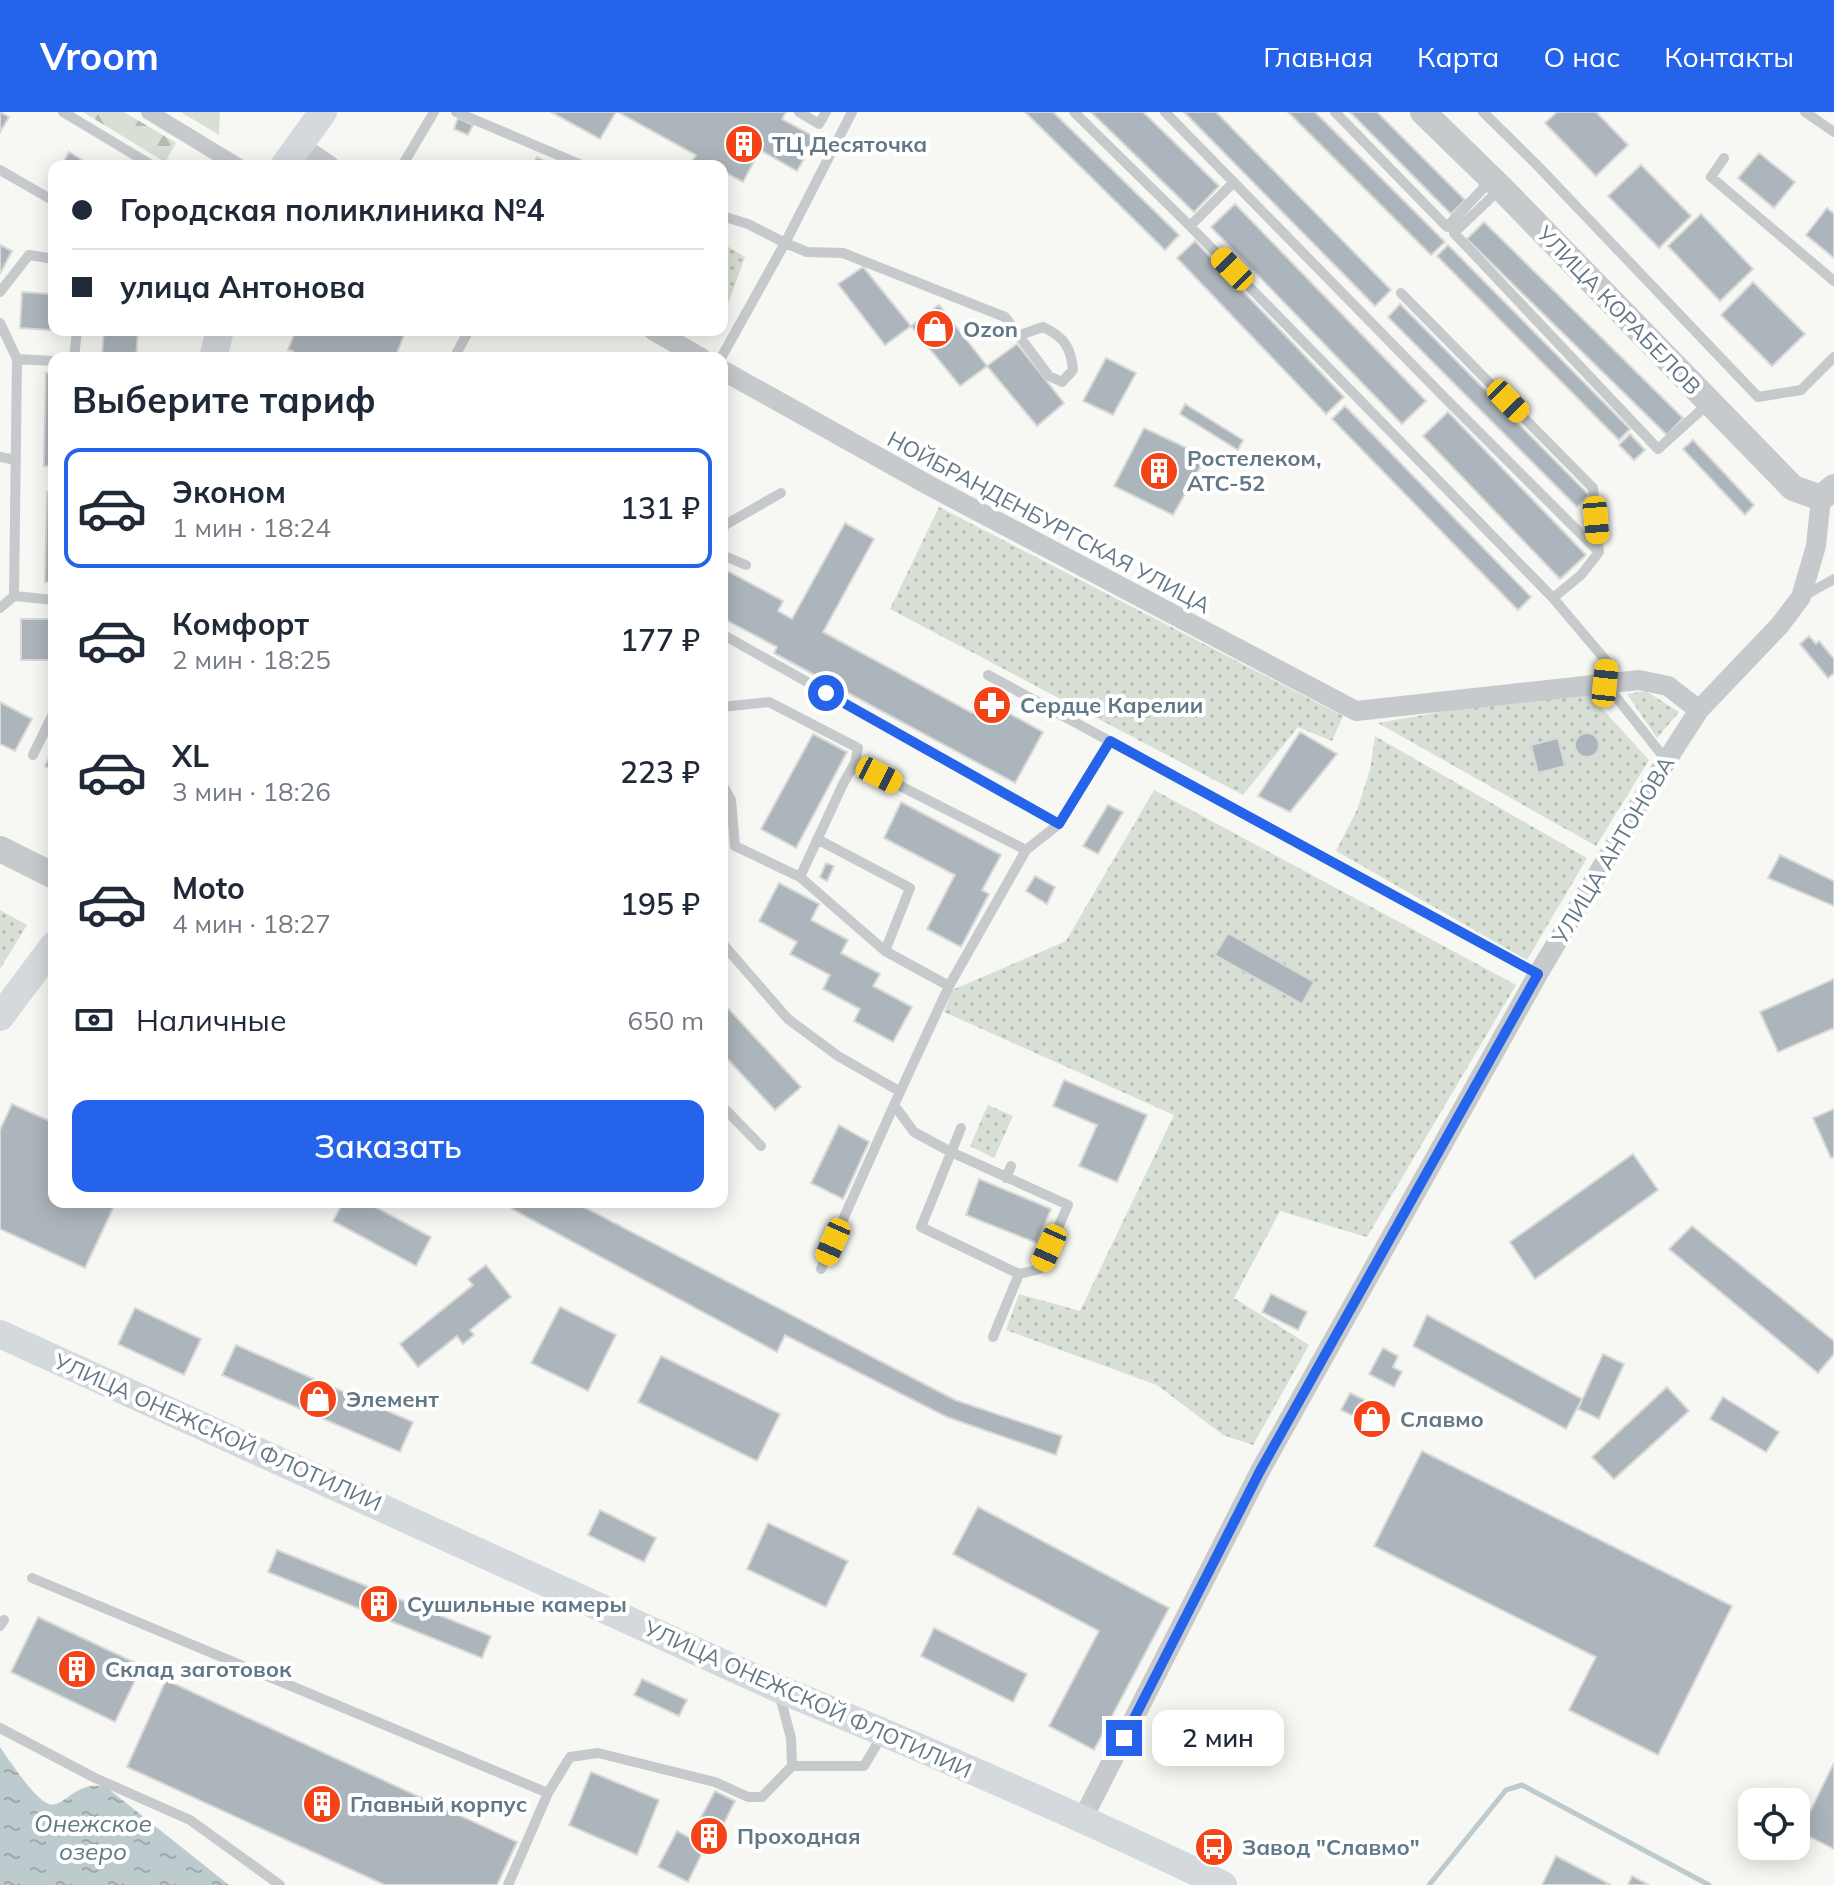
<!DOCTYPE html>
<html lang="ru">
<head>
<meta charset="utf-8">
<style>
  body { margin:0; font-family:Mulish,sans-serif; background:#f6f6f7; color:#1f2937; height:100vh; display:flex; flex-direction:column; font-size:30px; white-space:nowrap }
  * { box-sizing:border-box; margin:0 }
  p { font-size:26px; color:#747a83 }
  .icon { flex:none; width:44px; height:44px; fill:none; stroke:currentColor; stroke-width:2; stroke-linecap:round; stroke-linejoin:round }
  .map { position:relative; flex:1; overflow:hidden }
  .sheet { position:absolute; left:48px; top:240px; width:680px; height:856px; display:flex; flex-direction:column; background:#fff; border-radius:16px; box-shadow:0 4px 20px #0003 }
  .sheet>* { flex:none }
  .hud { position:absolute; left:48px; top:48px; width:680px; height:176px; border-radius:16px; box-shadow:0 4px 20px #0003; display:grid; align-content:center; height:176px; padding:0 24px; background:#fff }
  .controls { position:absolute; left:1738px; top:1676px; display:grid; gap:16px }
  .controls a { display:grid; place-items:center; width:72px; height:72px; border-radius:16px; background:#fff; box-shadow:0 4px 20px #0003; font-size:40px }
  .end { position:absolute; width:36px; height:36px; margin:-18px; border:10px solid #2563eb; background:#fff; box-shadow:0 0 0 4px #fff }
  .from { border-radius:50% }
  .bubble { position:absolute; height:56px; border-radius:16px; background:#fff; box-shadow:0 4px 20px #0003; font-size:26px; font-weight:600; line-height:56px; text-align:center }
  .car { position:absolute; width:24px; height:48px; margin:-24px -12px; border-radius:10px; box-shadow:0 0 6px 2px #0007; background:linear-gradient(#f5c518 24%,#345 0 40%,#f5c518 0 76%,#345 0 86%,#f5c518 0) }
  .hud b { display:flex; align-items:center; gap:28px; height:76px; font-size:30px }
  .hud b+b { border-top:2px solid #e0e1e3 }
  .hud i { width:20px; height:20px; background:#1f2937 }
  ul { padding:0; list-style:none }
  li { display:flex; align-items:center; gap:24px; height:120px; margin:0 16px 12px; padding:0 8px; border:4px solid transparent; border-radius:16px }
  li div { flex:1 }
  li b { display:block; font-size:30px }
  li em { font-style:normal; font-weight:600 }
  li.active { border-color:#2563eb }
  li>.icon { width:72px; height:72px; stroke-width:1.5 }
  h2 { padding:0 24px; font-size:36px; line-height:96px }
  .pay { display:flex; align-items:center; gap:20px; height:88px; padding:0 24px; font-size:30px }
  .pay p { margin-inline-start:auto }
  .action { display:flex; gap:16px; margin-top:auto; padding:16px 24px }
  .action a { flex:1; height:92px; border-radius:16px; background:#2563eb; color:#fff; font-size:32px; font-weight:600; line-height:92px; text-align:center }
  header { display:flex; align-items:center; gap:48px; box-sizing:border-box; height:112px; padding:0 40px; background:#2563eb; color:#fff }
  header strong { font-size:38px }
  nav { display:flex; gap:44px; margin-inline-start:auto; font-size:28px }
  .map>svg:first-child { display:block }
</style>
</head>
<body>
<header>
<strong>Vroom</strong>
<nav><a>Главная</a><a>Карта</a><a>О нас</a><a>Контакты</a></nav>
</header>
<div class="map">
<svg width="1834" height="1773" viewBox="0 0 1834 1773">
  <defs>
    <pattern id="forest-firs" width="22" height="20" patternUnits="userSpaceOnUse" patternTransform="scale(2)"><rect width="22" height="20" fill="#d8dfd4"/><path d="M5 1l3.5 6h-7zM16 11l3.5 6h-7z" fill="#b3bab2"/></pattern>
    <pattern id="park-dots" width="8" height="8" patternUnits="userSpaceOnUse" patternTransform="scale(2)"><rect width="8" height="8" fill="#d8dfd4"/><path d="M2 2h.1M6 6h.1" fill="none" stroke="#b3bab2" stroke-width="1.8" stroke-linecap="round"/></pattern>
    <pattern id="water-ripples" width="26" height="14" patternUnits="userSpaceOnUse" patternTransform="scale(2)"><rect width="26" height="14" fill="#bdcace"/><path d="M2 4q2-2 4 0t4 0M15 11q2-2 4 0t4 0" fill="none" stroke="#9da9ad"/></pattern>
  </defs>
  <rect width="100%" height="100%" fill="#f7f7f3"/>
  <!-- forest -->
  <path fill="url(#forest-firs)" d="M83 0H124L176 31 165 50Z
    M181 0H220L219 23Z"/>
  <!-- park -->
  <path fill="url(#park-dots)" d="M722 131 745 145 727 195 722 192Z
    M939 395 1343 604 1332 629 1298 615 1243 683 890 497Z
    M1646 579 1679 600 1657 626 1627 582Z
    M1587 580 1649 648 1596 734 1378 611 1464 596Z
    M1375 624 1587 746 1527 848 1336 739 1357 698 1370 658Z
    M1154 678 1516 873 1367 1125 1280 1099 1234 1186 1309 1233 1253 1333 1223 1323 1157 1273 1006 1218 1019 1182 1080 1199 1174 1003 944 900 952 878 1066 829Z
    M0 798 27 813 0 857Z
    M988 993 1013 1004 994 1046 970 1034Z"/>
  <!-- water -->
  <path fill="url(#water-ripples)" d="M0 1635C10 1649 34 1687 49 1692 64 1697 75 1667 106 1675L229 1773H0Z"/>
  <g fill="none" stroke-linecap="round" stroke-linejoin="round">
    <!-- stream -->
    <path stroke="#bdcace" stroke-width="5" d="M1429 1773 1506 1678 1522 1673 1709 1773"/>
  </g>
  <!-- building -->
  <path fill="#acb5bb" stroke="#d8d8d6" stroke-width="2" d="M0 0 9 5 0 20Z
    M551 0H616L600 27Z
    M618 0H786L782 7 816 26 797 59 760 38 743 70 722 59V54H689L696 43Z
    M1025 0H1053L1179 123 1165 138Z
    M1091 0H1143L1219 74 1194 100Z
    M1184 0H1216L1391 178 1375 194Z
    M1288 0H1315L1445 130 1431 143Z
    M1350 0H1377L1465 88 1451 102Z
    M1557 0H1596L1628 33 1596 64 1545 11Z
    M458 6 473 13 468 23 454 17Z
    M69 40 92 54H61Z
    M1759 41 1795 70 1774 96 1738 66Z
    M537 45 553 54H532Z
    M1641 53 1691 104 1659 136 1608 84Z
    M1235 92 1426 289 1402 312 1211 115Z
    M1827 96 1834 102V146L1806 123Z
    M1701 102 1753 157 1720 189 1668 134Z
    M1484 110 1683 306 1667 323 1467 127Z
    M1195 129 1344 285 1326 302 1177 146Z
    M0 133 12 139 0 162Z
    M1448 133 1630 317 1619 328 1437 144Z
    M863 155 911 214 885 233 838 172Z
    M1753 170 1805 222 1772 254 1721 203Z
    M22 180 52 182 50 218 20 216Z
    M1400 192 1589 383 1577 395 1388 205Z
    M939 193 987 254 960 274 911 214Z
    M104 218H138L136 246 102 243Z
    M296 218H401L405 220 395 246H291L293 239 288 238Z
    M1017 232 1064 291 1037 314 987 254Z
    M1106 246 1136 261 1113 303 1083 289Z
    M46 261 54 262V354H44Z
    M1185 292 1243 328 1238 338 1180 302Z
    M1345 294 1531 485 1518 498 1332 307Z
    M1448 300 1586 443 1560 467 1423 324Z
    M1144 316 1206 345 1173 403 1114 374Z
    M1630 322 1645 338 1634 348 1619 333Z
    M1693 328 1754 393 1745 403 1683 337Z
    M47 380H54V470H45Z
    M845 411 874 427 823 520 972 601 981 586 1043 620 1015 671 774 541 777 535 722 506V456L783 489 778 499 792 507Z
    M21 507H49V548H21Z
    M1809 524 1816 532 1819 529 1834 547V561L1828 566 1800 532Z
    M0 590 32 607 15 639 0 632Z
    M1300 620 1337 642 1290 700 1258 684Z
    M1575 633a12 12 0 1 1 24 0a12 12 0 1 1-24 0Z
    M813 622 847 640 796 736 761 717Z
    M1558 626 1565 654 1538 661 1531 633Z
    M54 636V659L45 654Z
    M901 690 1001 743 982 778 989 782 961 835 927 817 955 763 884 726Z
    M1108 693 1123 700 1098 742 1083 734Z
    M1780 743 1834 769V794L1768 766Z
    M826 751 834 754 827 769 820 765Z
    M1035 764 1055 775 1047 792 1026 779Z
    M779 771 819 792 811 808 848 828 841 841 880 862 873 874 912 895 893 930 854 909 860 897 823 877 830 863 790 842 797 830 759 809Z
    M1228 821 1314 870 1302 892 1215 843Z
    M1834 867V916L1778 940 1760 900Z
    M722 890 801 975 775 998 722 941Z
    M1064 968 1147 1003 1117 1070 1079 1054 1097 1013 1053 994Z
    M12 992 54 1011V1090H116L85 1156 0 1117V1018Z
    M1834 997V1045L1831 1046 1813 1006Z
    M839 1013 869 1030 843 1087 811 1071Z
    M1633 1042 1658 1078 1535 1167 1510 1130Z
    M979 1067 1051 1097 1037 1131 966 1103Z
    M343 1090H366L431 1125 416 1154 333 1109Z
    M516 1090H574L955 1288 1062 1324 1056 1343 947 1305 785 1223 777 1240 512 1097Z
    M1692 1114 1834 1229V1242L1818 1261 1669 1137Z
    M486 1153 511 1185 470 1218 474 1223 463 1232 457 1224 418 1255 400 1232 473 1173 468 1167Z
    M1271 1182 1307 1200 1298 1218 1262 1200Z
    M560 1195 616 1223 588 1279 531 1251Z
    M135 1196 201 1227 184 1263 118 1232Z
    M1427 1203 1582 1287 1566 1317 1413 1234Z
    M236 1233 413 1310 400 1340 222 1263Z
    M1383 1236 1398 1244 1393 1255 1402 1260 1394 1275 1369 1262Z
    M1603 1242 1624 1252 1599 1307 1578 1297Z
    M661 1244 780 1302 757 1349 638 1290Z
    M1667 1275 1689 1299 1614 1367 1592 1345Z
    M1350 1281 1388 1299 1379 1316 1341 1298Z
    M1723 1285 1779 1320 1766 1340 1710 1307Z
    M1422 1339 1732 1494 1658 1643 1569 1598 1596 1545 1374 1434Z
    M978 1395 1169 1496 1094 1638 1049 1614 1099 1519 953 1442Z
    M600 1398 656 1426 644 1450 588 1423Z
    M768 1411 848 1449 826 1495 747 1457Z
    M277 1438 491 1524 482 1546 268 1460Z
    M38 1505 142 1554 115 1610 11 1560Z
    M934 1516 1027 1562 1013 1590 921 1544Z
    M642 1567 687 1588 679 1604 634 1583Z
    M166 1568 517 1730 497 1773H385L127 1655Z
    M1834 1651V1737L1800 1720Z
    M591 1660 659 1688 637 1743 569 1713Z
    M715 1679 735 1689 720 1719 728 1723 720 1740 706 1733 688 1770 658 1755 677 1719 690 1726Z
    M1556 1744 1611 1773H1542Z
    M1632 1764 1649 1773H1628Z"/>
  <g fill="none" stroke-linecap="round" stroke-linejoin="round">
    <!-- service -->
    <path stroke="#c6cacd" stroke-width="10" d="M63 0 153 54
      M456 0 584 54
      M799 0 819 12 826 0
      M1074 0 1190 114 1553 486 1608 551 1605 571 1666 648
      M1165 0 1444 285 1599 440
      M1335 0 1447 115 1491 68
      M1483 0 1535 51 1758 285 1801 278 1834 245
      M1805 0 1834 20
      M1724 46 1711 65 1834 169
      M402 54 434 0
      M0 58 54 89
      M1499 78 1454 121 1658 337 1709 291
      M722 104 748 112 785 131 807 140 843 141 1005 205 1049 264 1062 270 1073 258C1071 235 1064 225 1043 215L1020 223
      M1190 114 1234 70
      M0 180 29 143 54 147
      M1401 181 1593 376 1599 440 1581 463 1553 486
      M0 211 17 247
      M74 246 77 218
      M454 246 469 218
      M721 246 785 131 852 0
      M0 345 16 348
      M722 421 725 413 781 381
      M722 443 746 453
      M14 484 54 488
      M1804 484 1834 467
      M0 496 14 484 17 247 54 249
      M722 522 1059 712
      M988 563 1538 862
      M722 595 769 590 858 636 855 651
      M33 643 54 600
      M722 672 731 688 735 734 800 765 885 839 949 874
      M817 727 910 776 885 839
      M800 765 843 672 855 651 1026 738
      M722 831 788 907 838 944 899 979
      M722 994 761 1034
      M961 1016 921 1115 1019 1162 1040 1157 1068 1093 951 1040 914 1020 894 993 949 874 1026 738 1059 712 1110 629
      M1006 1066 1011 1054
      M821 1157 894 993
      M993 1225 1019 1162
      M32 1466 548 1681
      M0 1514 4 1508
      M0 1616 95 1666 190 1708 280 1773
      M792 1654H864L883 1622
      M508 1773 548 1681 570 1645 598 1641 715 1670 748 1685H762L792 1654 791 1626 779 1581"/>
    <!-- pedestrian -->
    <path stroke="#c6cacd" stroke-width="16" d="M149 0 238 54"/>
    <!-- minor -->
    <path stroke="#c6cacd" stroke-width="20" d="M299 33 330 54
      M653 218 701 246
      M722 258 930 374 1356 599 1639 568 1668 574 1699 598
      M1082 1708 1260 1359 1538 862 1647 679 1699 598 1780 513 1801 485 1816 434 1821 386"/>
    <!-- tertiary -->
    <path stroke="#c6cacd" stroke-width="26" d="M1423 0 1501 76 1793 376 1821 386 1834 375
      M0 737 54 764"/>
    <!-- secondary -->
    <path stroke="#d4d9dd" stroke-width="28" d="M284 54 323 0
      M213 246 220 218
      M0 905 54 833
      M0 1222 777 1576C927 1638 1077 1702 1223 1773"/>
  </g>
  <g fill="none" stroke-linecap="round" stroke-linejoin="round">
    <!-- route -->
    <path stroke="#2563eb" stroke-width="10" d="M826 581 1059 712 1110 629 1538 862 1260 1359 1124 1626"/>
  </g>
  <!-- icons -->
  <defs>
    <g id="building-disc" transform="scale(2)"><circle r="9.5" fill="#f44316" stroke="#fff"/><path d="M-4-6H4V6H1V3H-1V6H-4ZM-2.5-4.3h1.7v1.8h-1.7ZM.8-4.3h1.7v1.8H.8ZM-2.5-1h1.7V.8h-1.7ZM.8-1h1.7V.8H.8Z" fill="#fff"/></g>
    <g id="shop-disc" transform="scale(2)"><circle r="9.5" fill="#f44316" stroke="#fff"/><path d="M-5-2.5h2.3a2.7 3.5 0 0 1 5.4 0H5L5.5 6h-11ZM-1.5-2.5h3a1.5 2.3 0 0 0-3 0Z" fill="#fff"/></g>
    <g id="pharmacy-disc" transform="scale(2)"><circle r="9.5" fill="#f44316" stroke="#fff"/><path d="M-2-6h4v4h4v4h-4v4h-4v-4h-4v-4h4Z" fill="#fff"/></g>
    <g id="bus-disc" transform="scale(2)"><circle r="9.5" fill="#f44316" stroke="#fff"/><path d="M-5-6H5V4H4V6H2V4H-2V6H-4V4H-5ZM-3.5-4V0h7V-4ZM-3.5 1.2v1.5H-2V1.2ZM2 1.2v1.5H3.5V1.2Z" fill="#fff"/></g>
  </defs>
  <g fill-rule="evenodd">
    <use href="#building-disc" x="744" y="32"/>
    <use href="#shop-disc" x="935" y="217"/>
    <use href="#building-disc" x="1159" y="359"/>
    <use href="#pharmacy-disc" x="992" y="593"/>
    <use href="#shop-disc" x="318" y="1287"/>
    <use href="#shop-disc" x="1372" y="1307"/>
    <use href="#building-disc" x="379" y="1492"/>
    <use href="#building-disc" x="77" y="1557"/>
    <use href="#building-disc" x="322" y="1692"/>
    <use href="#building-disc" x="709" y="1724"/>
    <use href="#bus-disc" x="1214" y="1735"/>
  </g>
  <g text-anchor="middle" stroke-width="8" stroke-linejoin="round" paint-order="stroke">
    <!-- poi labels -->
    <g font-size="22" font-weight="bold" fill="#637887" stroke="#fff" text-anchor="start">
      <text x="772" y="40">ТЦ Десяточка</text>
      <text x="963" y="225">Ozon</text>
      <text x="1187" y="354">Ростелеком,<tspan x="1187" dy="25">АТС-52</tspan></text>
      <text x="1020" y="601">Сердце Карелии</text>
      <text x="346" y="1295">Элемент</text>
      <text x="1400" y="1315">Славмо</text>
      <text x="407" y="1500">Сушильные камеры</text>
      <text x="105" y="1565">Склад заготовок</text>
      <text x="350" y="1700">Главный корпус</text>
      <text x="737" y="1732">Проходная</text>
      <text x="1242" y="1743">Завод "Славмо"</text>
    </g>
    <!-- street labels -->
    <g font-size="22" fill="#637887" stroke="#fff">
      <text transform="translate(1619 198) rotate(46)" y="8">УЛИЦА КОРАБЕЛОВ</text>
      <text transform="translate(1049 410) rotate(28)" y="8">НОЙБРАНДЕНБУРГСКАЯ УЛИЦА</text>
      <text transform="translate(1613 738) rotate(-59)" y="8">УЛИЦА АНТОНОВА</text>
      <text transform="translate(218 1320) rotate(24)" y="8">УЛИЦА ОНЕЖСКОЙ ФЛОТИЛИИ</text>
      <text transform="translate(808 1587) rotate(24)" y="8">УЛИЦА ОНЕЖСКОЙ ФЛОТИЛИИ</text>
    </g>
    <!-- water labels -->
    <g font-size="24" font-style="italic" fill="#5f7b83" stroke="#fff">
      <text x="93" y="1720">Онежское<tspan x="93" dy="28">озеро</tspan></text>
    </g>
  </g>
</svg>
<div class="controls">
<a><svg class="icon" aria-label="locate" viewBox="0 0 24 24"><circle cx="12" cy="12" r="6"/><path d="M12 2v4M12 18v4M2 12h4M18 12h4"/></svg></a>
</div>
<i class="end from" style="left:826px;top:581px"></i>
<i class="end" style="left:1124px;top:1626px"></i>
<div class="bubble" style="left:1152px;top:1598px;width:132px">2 мин</div>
<i class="car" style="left:1232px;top:157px;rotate:316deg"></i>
<i class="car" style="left:1508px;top:289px;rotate:136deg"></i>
<i class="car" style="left:1596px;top:408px;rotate:175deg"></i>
<i class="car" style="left:1605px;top:571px;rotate:6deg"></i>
<i class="car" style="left:879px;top:663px;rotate:117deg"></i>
<i class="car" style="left:833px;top:1130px;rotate:204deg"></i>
<i class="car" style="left:1049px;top:1136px;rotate:204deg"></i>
<div class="hud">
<b><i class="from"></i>Городская поликлиника №4</b>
<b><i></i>улица Антонова</b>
</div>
<section class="sheet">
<h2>Выберите тариф</h2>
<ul>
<li class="active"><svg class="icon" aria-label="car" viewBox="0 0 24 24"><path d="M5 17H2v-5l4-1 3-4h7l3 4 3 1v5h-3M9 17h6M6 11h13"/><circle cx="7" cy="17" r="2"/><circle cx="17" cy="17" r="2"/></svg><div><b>Эконом</b><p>1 мин · 18:24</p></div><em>131 ₽</em></li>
<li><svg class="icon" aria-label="car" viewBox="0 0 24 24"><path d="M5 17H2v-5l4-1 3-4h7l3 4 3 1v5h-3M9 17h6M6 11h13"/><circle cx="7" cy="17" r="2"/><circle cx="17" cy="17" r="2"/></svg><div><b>Комфорт</b><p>2 мин · 18:25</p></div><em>177 ₽</em></li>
<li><svg class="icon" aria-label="car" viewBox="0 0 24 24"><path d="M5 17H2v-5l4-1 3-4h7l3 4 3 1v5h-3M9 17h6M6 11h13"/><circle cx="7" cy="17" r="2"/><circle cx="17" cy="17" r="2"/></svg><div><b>XL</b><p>3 мин · 18:26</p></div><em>223 ₽</em></li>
<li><svg class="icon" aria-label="car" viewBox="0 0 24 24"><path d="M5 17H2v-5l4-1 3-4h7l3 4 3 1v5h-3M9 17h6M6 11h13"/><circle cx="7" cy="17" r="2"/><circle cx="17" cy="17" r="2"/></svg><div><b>Moto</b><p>4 мин · 18:27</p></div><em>195 ₽</em></li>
</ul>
<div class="pay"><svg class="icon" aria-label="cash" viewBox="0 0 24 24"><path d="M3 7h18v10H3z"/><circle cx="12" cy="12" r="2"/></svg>Наличные<p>650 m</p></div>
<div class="action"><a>Заказать</a></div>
</section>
</div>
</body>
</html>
